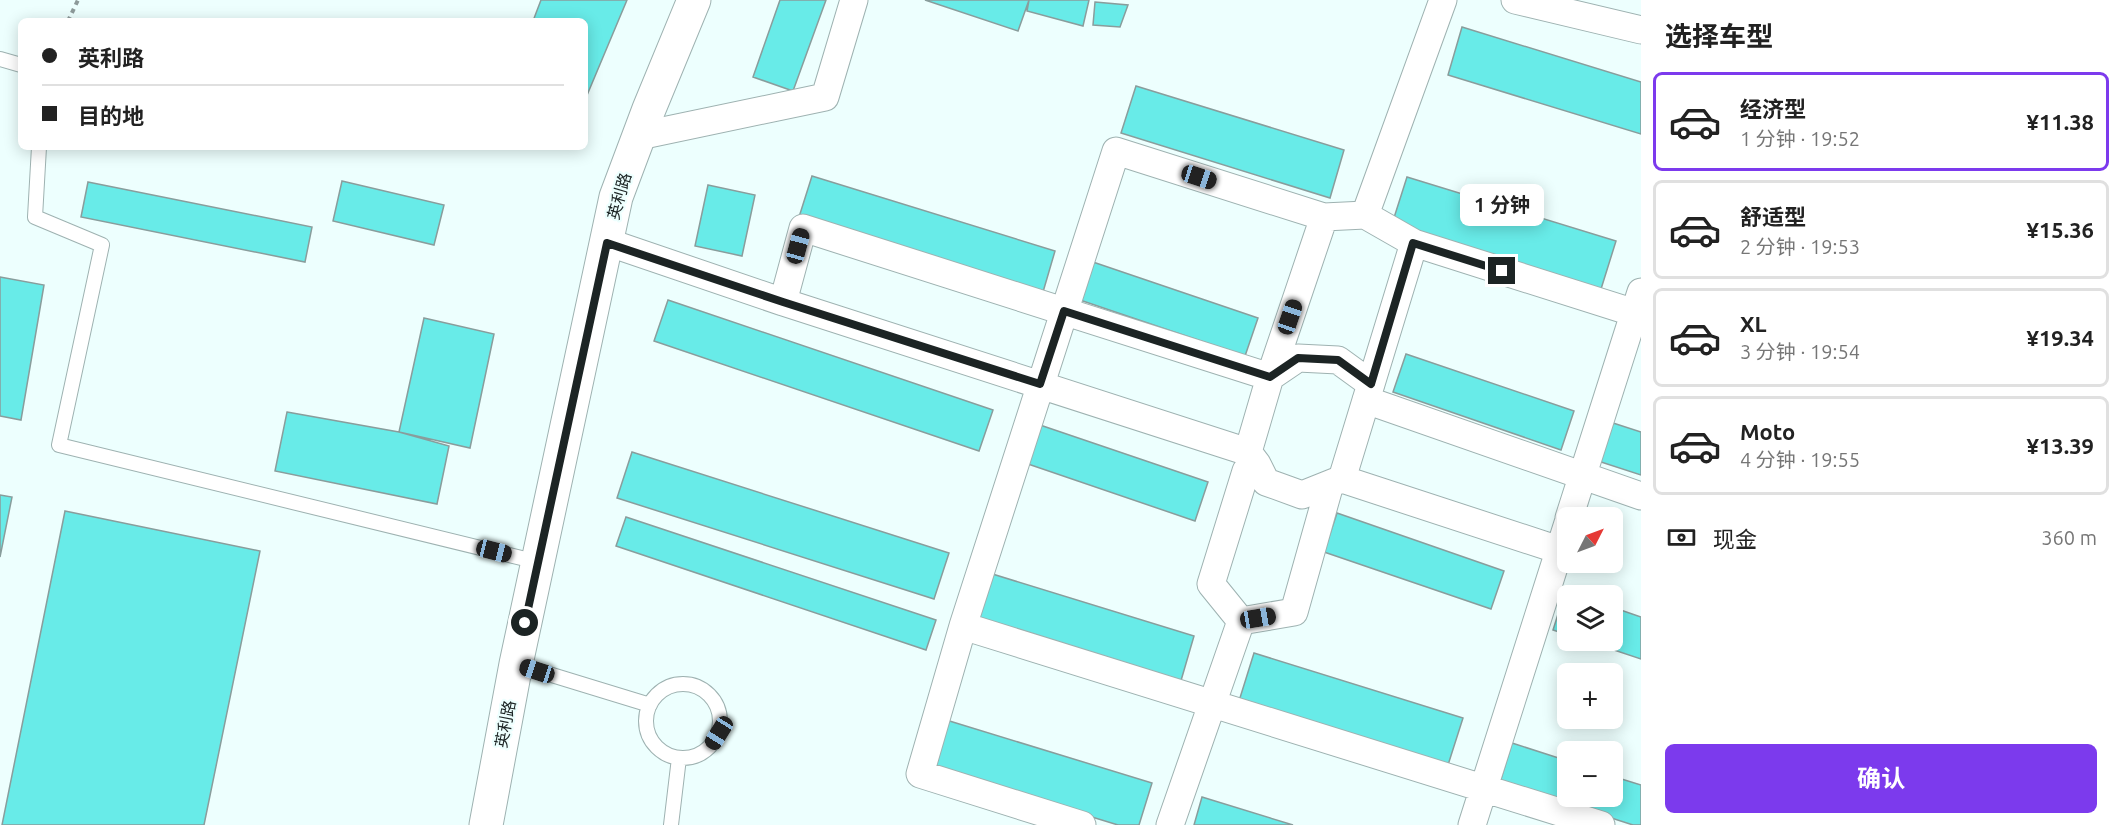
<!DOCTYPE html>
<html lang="zh">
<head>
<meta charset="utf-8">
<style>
  body { margin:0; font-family:Ubuntu,"Noto Sans SC",sans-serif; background:#f6f6f6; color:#222; height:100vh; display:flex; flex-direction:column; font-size:22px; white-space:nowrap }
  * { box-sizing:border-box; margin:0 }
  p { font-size:20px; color:#767676 }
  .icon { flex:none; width:33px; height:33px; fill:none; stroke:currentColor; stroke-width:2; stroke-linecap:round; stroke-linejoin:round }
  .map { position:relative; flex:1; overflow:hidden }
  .drawer { display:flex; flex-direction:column; background:#fff; width:480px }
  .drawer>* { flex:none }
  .hud { position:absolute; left:18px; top:18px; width:570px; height:132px; border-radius:9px; box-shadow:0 3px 15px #0003; display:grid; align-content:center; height:132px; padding:0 24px; background:#fff }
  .needle { width:39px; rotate:48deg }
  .controls { position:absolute; left:1557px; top:507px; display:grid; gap:12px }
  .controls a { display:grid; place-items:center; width:66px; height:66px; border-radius:9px; background:#fff; box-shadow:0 3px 15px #0003; font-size:30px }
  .end { position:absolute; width:27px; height:27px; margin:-14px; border:8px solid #1c2424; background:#fff; box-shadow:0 0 0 3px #fff }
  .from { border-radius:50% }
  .bubble { position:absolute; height:42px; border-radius:9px; background:#fff; box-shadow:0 3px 15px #0003; font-size:20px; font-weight:700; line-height:42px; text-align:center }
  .car { position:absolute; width:18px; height:36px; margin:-18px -9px; border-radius:8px; box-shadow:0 0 4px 2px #0007; background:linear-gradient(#222 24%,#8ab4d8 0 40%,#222 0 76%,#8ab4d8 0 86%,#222 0) }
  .hud b { display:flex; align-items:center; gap:21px; height:57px; font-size:22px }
  .hud b+b { border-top:2px solid #e0e0e0 }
  .hud i { width:15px; height:15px; background:#222 }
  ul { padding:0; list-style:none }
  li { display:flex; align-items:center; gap:18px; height:99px; margin:0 12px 9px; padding:0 12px; border:3px solid #e0e0e0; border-radius:9px }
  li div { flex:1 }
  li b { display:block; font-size:22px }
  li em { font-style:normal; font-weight:700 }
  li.on { border-color:#7c3aed }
  li>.icon { width:54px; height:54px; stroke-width:1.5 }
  h2 { padding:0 24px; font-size:27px; line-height:72px }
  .pay { display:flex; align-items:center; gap:15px; height:66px; padding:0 24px; font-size:22px }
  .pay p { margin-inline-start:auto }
  .primary-button { display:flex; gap:12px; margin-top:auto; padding:12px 24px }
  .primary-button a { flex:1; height:69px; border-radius:9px; background:#7c3aed; color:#fff; font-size:24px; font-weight:700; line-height:69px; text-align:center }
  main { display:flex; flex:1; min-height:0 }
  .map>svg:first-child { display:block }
</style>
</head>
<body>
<main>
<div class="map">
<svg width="1641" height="825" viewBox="0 0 1641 825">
  <rect width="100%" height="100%" fill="#edfffe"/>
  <!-- building -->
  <path fill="#68ebe8" stroke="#899d9c" stroke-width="1.5" d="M541 0H627L585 100V21H533Z
    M780 0H826L793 91 753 77Z
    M925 0H1029L1018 31Z
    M1029 0H1089L1083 26 1027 11Z
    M1095 2 1128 5 1120 27 1093 25Z
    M1462 27 1641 82V134L1448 75Z
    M1136 86 1344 150 1330 198 1121 133Z
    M812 176 1055 251 1043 292 799 217Z
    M1407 177 1616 241 1601 289 1392 224Z
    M342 181 444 205 434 245 333 221Z
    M88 182 312 227 305 262 81 217Z
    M708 185 755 195 742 256 695 246Z
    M1090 261 1258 318 1245 356 1077 299Z
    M0 277 44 285 21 420 0 416Z
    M668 300 993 410 979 451 654 341Z
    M424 318 494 334 470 448 399 432Z
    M1406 354 1574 411 1561 450 1393 392Z
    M287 412 399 432 449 446 437 504 275 471Z
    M1610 422 1641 432V475L1598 461Z
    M1040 425 1208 482 1195 521 1028 464Z
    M632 452 949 553 934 599 617 498Z
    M0 495 12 497 0 557Z
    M65 511 260 551 204 825H2Z
    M1337 513 1504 571 1491 609 1324 552Z
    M626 517 936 620 926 650 616 546Z
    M986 572 1194 636 1180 684 971 620Z
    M1565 592 1576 596H1568V635L1553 630Z
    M1612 607 1641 617V659L1584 640H1612Z
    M1254 653 1463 718 1448 765 1239 701Z
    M943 719 1152 783 1139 825H1118L929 767Z
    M1512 743 1568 761V796H1612V776L1641 785V825H1633L1500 782Z
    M1202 797 1293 825H1194Z"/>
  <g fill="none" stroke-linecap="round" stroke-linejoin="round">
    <!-- lane casing -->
    <g stroke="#9eb2b1" stroke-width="16">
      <path id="lane" d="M0 59 21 65
        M39 147 35 217 102 245 59 445 538 562
        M516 664 650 705
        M646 721a37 37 0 1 1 74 0a37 37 0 1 1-74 0Z
        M671 825 679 758"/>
    </g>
    <!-- street casing -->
    <g stroke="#9eb2b1" stroke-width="29">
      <path id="street" d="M1515 0 1641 30
        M639 136 825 97 854 0
        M1365 215 1414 243 1342 479 1302 495 1266 482 1257 464 1248 452 1270 377 1324 217Z
        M1365 215 1443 0
        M607 242 783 302 803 228 1270 377 1298 358 1338 360 1371 384
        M1414 243 1641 315
        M783 302 1248 452
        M1366 400 1641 496
        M1342 479 1559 550
        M1569 518 1641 292
        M1241 621 1294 612 1330 484
        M1241 621 1211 584 1246 471 1257 464
        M963 626 1601 825
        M1082 825 920 774 963 626 1116 151 1324 217
        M1170 825 1241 621
        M1472 825 1568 523"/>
    </g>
    <!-- secondary casing -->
    <g stroke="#9eb2b1" stroke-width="35">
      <path id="secondary" d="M486 825 516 664 616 197 649 109 694 0"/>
    </g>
    <!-- path -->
    <path stroke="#8d9a9a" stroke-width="4" stroke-dasharray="4.5 4.5" stroke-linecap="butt" d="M68 21 78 0"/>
    <!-- lane -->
    <use href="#lane" stroke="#fff" stroke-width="14"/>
    <!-- street -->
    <use href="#street" stroke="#fff" stroke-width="27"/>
    <!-- secondary -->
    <use href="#secondary" stroke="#fff" stroke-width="33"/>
  </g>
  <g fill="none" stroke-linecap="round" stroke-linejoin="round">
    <!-- route -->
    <path stroke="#1c2424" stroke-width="8" d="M525 623 607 243 783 302 1040 384 1064 311 1270 377 1298 358 1338 360 1371 384 1413 243 1502 271"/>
  </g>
  <g text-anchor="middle" stroke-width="4.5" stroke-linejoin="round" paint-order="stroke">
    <!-- street labels -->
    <g font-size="16" fill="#1c2424" stroke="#edfffe">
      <text transform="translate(619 196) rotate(-74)" y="6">英利路</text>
      <text transform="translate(505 724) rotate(-79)" y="6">英利路</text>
    </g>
  </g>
</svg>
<div class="controls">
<a><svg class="needle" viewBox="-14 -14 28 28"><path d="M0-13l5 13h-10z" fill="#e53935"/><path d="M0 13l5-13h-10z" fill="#767676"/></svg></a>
<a><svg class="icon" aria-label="layers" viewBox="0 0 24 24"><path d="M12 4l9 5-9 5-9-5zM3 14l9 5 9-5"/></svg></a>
<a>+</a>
<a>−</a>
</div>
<i class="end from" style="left:525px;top:623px"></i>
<i class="end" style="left:1502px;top:271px"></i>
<div class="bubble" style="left:1460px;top:184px;width:84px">1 分钟</div>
<i class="car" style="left:1199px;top:177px;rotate:108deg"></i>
<i class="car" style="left:798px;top:246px;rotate:15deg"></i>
<i class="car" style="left:1290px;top:317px;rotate:19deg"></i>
<i class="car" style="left:494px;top:551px;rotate:104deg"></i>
<i class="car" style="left:1258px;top:618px;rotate:81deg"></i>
<i class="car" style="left:537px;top:671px;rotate:288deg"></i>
<i class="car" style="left:719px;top:733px;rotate:212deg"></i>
<div class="hud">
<b><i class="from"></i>英利路</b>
<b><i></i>目的地</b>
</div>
</div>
<section class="drawer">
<h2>选择车型</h2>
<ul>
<li class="on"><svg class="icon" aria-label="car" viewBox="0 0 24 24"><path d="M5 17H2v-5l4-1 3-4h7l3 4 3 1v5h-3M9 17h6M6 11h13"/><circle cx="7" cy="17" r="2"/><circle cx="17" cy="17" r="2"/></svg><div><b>经济型</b><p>1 分钟 · 19:52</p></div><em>¥11.38</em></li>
<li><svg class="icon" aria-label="car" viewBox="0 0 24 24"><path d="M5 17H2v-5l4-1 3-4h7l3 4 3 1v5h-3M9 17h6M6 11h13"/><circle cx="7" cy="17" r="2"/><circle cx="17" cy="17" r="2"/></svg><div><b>舒适型</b><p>2 分钟 · 19:53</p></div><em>¥15.36</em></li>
<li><svg class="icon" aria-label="car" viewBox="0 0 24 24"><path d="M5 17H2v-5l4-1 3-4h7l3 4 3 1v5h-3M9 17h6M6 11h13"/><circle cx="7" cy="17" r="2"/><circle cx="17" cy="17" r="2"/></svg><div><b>XL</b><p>3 分钟 · 19:54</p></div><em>¥19.34</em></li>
<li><svg class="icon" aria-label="car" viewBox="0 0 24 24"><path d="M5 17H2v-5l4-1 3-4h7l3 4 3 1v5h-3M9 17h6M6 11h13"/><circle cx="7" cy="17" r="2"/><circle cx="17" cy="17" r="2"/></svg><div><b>Moto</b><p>4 分钟 · 19:55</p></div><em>¥13.39</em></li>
</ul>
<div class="pay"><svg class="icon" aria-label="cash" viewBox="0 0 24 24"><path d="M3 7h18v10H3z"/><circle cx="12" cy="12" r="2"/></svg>现金<p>360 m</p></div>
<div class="primary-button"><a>确认</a></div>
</section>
</main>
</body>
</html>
